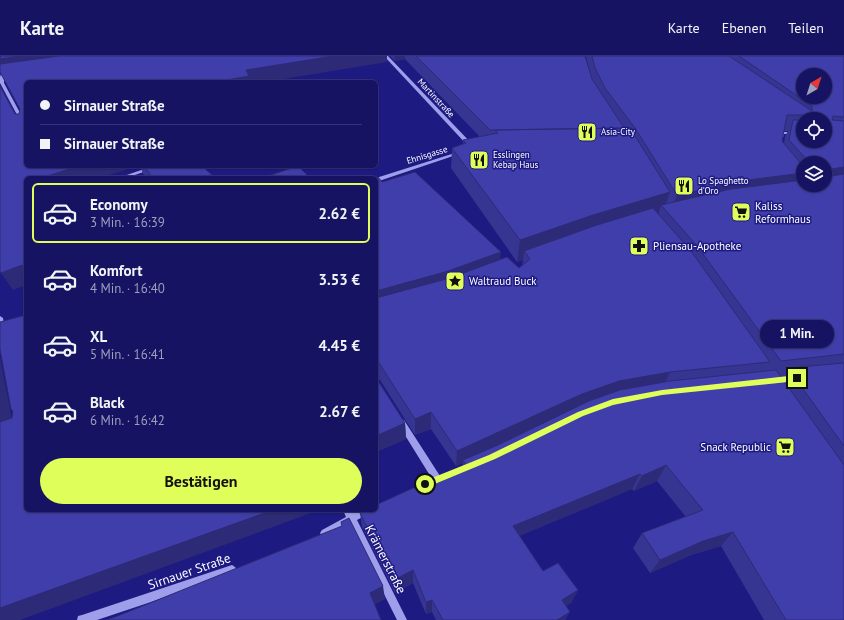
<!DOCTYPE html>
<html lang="de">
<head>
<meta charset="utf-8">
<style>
  body { margin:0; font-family:"PT Sans",sans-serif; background:#23216b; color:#f1f3f6; height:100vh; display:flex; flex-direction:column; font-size:15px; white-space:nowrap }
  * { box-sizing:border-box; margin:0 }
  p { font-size:13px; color:#9e9ebe }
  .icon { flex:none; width:22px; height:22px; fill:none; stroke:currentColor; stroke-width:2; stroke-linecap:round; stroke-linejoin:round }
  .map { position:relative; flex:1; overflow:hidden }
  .sheet { position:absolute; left:24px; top:120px; width:354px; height:336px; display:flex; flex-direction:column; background:#161462; border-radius:6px; box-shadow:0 1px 3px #0004,0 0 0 1px #353377 }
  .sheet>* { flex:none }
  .banner { position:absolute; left:24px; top:24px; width:354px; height:88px; border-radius:6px; box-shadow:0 1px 3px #0004,0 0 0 1px #353377; display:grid; align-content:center; height:88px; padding:0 16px; background:#161462 }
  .needle { width:26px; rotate:39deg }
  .tools { position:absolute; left:796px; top:12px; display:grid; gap:8px }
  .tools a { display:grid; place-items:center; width:36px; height:36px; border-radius:50%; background:#161462; box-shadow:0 1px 3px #0004,0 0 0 1px #353377; font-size:20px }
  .end { position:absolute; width:18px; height:18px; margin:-9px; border:5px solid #e0fe59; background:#111; box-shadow:0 0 0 2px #111 }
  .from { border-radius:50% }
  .bubble { position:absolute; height:28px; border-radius:14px; background:#161462; box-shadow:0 1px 3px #0004,0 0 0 1px #353377; font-size:13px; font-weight:700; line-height:28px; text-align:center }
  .banner b { display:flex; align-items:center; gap:14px; height:38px; font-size:15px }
  .banner b+b { border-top:1px solid #353377 }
  .banner i { width:10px; height:10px; background:#f1f3f6 }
  ul { padding:7px 0 0; list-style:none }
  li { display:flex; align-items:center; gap:12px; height:60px; margin:0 8px 6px; padding:0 8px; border:2px solid transparent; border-radius:6px }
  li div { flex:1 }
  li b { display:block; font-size:15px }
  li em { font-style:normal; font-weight:700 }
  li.on { border-color:#e0fe59 }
  li>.icon { width:36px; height:36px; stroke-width:1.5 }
  .button { display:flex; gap:8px; margin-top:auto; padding:8px 16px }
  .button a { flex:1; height:46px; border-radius:24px; background:#e0fe59; color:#111; font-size:16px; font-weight:700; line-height:46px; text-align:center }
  header { display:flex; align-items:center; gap:24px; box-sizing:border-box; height:56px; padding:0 20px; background:#161462; border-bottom:1px solid #353377 }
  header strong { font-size:19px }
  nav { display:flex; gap:22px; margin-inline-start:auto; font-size:14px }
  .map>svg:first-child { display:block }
</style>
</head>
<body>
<header>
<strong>Karte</strong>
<nav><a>Karte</a><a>Ebenen</a><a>Teilen</a></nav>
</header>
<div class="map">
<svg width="844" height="564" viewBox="0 0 844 564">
  <rect width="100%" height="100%" fill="#1d1a82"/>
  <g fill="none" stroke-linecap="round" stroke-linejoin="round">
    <!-- minor -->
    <path fill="#9f9eeb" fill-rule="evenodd" d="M7 0H11L4 21V27L26 68V73L24 72 0 27V21Z
      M384 0H388L473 89V91H469Z
      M780 76H803V78H784L782 85 780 86 778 85Z
      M458 96 462 97 376 126V122Z
      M153 110H161L126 122H118Z
      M0 260 3 262 5 276 2 279 0 278Z
      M401 363 404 364 440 420 441 423 440 426 437 427 434 426 398 368 397 366 398 364Z
      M343 454H352L353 457 358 454H371L370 457 357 464 407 564H397L349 468 328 480 325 481 322 480 320 477 322 474 346 461Z
      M232 509 235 511 237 514 235 517 232 519 97 564H77L78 560 82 559Z"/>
  </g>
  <!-- wall -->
  <path fill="#373592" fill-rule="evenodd" d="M390 0H585L589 14 586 0H844V564H764L721 490 691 499 650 517 633 492 642 477 686 461 657 425 634 435 632 433 519 480 543 515 578 534 571 547 566 550 570 556 565 564H436L432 556 426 558 413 527 395 537 362 471 360 457 463 412V407L456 410 431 373 415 379 380 324 377 323 405 367 406 383 376 396V122L500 204 519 212 522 210 523 204 517 206 451 112 452 92 463 88V84L480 81 405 3 395 5ZM803 63H825L803 85ZM784 75H788L785 80 784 88 782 85ZM803 107H825V129H803Z
    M138 110H202L215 122H147L143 118 141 112 140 113Z"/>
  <!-- shaded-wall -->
  <path fill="#2d2b77" d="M0 0H130L0 16Z
    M334 0H387V6L265 26H215L246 14Z
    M394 0H405V3L395 5Z
    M79 110H137L100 122H41Z
    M844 111V127L825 129V114Z
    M803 117V126L671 155 677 139 748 124Z
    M670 136 664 153 661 149 658 159 524 195 523 204 517 206 520 184 593 159Z
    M501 196 499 213 376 252V235Z
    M22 209 26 215V229L13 234 1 217Z
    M0 300 2 312 14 373 0 378Z
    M670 316 662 333 465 406 463 404V407L456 410 457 395 582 338 619 325Z
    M431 356V373L415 379V363Z
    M405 367 406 383 376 396V380Z
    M666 409 657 425 634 435 642 420Z
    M640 418 632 433 509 484 513 470Z
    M273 454H319L20 564H0V552Z
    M733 476 721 490 691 499 650 517 660 504 703 485Z
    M413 514V527L395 537 394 524Z
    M383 530 385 543 372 550 370 537Z
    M578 534 571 547 556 557 562 544Z
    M432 544V556L426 558V546Z
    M570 556 565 564H557Z"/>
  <!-- building -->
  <path fill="#403eaa" stroke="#2d2b77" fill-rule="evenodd" d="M1 0H20L0 3Z
    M59 0H334L246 14 249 20 215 26H26V110H79L41 122H26V217L22 209 1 217 0 215V30L15 58H19L20 53 0 16V8Z
    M416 0H585L592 23 624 72 490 74Z
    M592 0H729L812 55V50L739 0H844V61L833 60 832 64 844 65V111L825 114V107H810L789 84 793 64H803V85H825V63H811L812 59H787L782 85 803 110V117L748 124 677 139 635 72 605 32 595 12ZM803 19H825V41H803Z
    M630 72 670 136 593 159 520 184 452 92 466 87 463 84 498 77 495 74Z
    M144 110H202L215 122H153Z
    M298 110 310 122H262Z
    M415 116 501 196 445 216 376 235V122H373L378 121 382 126Z
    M844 118V298L781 305 698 191 661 149 731 133 803 124V129H825V121Z
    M653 152 691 195 770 306 670 316 619 325 582 338 457 395 431 356 415 363 379 307H376V242L450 222 507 201 519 212 530 203 524 195 597 169Z
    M26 259V454H273L0 552V366L12 362 13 355 11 353 0 293V266Z
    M844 307V390L788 312Z
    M776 314 844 409V564H786L733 476 703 485 660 504 642 477 703 454 666 409 642 420 640 418 513 470 543 515 558 507 578 534 562 544 570 556 557 564H443L432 544 426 546 413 514 394 524 360 457 366 454H376V449L411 433 467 410 463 404 498 389 589 345 620 334 670 325Z
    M376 322 405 367 376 380Z
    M349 462 383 530 370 537 381 564H106L115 561 342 470 341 466Z"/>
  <!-- route -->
  <path fill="#e0fe59" d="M797 319 800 322 797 325 662 339 613 349 583 360 495 403 425 432 421 428 422 426 489 399 578 356 613 343 662 334Z"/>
  <!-- icons -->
  <defs>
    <g id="restaurant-square" transform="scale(1)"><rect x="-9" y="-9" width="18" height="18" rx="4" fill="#e0fe59" stroke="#1d1a82"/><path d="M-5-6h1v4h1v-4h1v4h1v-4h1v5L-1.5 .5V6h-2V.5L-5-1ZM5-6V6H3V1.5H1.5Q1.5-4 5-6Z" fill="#111"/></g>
    <g id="supermarket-square" transform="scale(1)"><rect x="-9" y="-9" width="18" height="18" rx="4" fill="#e0fe59" stroke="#1d1a82"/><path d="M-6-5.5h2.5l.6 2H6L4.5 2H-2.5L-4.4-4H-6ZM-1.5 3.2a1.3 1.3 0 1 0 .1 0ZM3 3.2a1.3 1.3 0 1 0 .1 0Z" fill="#111"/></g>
    <g id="pharmacy-square" transform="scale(1)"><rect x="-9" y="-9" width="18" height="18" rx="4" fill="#e0fe59" stroke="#1d1a82"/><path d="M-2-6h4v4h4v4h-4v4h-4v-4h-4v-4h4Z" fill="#111"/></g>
    <g id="sight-square" transform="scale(1)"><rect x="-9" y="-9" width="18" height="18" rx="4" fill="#e0fe59" stroke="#1d1a82"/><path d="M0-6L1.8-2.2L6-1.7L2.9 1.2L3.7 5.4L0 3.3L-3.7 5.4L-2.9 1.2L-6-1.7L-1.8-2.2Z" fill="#111"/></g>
  </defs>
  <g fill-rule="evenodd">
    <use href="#restaurant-square" x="587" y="76"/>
    <use href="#restaurant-square" x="479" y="104"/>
    <use href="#restaurant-square" x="684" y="130"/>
    <use href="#supermarket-square" x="741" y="156"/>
    <use href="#pharmacy-square" x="639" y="190"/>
    <use href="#sight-square" x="455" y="225"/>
    <use href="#supermarket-square" x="785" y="391"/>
  </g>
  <g text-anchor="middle" stroke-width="3" stroke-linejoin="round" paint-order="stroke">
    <!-- far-street labels -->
    <g font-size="9" fill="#fff" stroke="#1d1a82">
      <text transform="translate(436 42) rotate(47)" y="3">Martinstraße</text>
      <text transform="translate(427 99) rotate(-17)" y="3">Ehnisgasse</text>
    </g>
    <!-- far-poi labels -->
    <g font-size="9" fill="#fff" stroke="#1d1a82" text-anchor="start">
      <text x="601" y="79">Asia-City</text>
      <text x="493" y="102">Esslingen<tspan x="493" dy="10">Kebap Haus</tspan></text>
      <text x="698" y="128">Lo Spaghetto<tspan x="698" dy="10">d'Oro</tspan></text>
    </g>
    <!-- poi labels -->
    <g font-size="11" fill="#fff" stroke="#1d1a82" text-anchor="start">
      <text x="755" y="154">Kaliss<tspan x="755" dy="13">Reformhaus</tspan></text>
      <text x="653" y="194">Pliensau-Apotheke</text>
      <text x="469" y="229">Waltraud Buck</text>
      <text x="771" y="395" text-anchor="end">Snack Republic</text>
    </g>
    <!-- near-street labels -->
    <g font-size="13" fill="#fff" stroke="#1d1a82">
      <text transform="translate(386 503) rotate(63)" y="5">Krämerstraße</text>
      <text transform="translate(189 515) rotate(-19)" y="5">Sirnauer Straße</text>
    </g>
  </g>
</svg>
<div class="tools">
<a><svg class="needle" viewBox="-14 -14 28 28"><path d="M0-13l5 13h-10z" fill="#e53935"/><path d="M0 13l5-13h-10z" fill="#9e9ebe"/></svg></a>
<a><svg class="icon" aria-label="locate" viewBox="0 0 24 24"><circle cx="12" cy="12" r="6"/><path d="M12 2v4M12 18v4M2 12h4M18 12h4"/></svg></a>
<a><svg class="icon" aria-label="layers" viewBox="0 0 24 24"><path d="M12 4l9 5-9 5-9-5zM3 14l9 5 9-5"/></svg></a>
</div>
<i class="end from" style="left:425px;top:428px"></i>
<i class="end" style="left:797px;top:322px"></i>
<div class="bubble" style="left:760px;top:264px;width:74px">1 Min.</div>
<div class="banner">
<b><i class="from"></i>Sirnauer Straße</b>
<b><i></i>Sirnauer Straße</b>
</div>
<section class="sheet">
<ul>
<li class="on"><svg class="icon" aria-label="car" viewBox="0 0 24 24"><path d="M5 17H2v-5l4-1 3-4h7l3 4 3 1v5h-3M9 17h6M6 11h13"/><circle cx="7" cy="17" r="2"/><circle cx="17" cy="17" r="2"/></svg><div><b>Economy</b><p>3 Min. · 16:39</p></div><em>2.62 €</em></li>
<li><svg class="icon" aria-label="car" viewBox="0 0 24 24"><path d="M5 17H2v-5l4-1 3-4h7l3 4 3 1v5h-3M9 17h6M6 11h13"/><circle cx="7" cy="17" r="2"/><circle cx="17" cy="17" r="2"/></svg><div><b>Komfort</b><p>4 Min. · 16:40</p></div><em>3.53 €</em></li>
<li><svg class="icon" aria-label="car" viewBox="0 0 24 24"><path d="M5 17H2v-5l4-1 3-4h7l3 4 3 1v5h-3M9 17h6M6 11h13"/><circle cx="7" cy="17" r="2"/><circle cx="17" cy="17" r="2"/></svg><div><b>XL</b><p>5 Min. · 16:41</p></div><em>4.45 €</em></li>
<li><svg class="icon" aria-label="car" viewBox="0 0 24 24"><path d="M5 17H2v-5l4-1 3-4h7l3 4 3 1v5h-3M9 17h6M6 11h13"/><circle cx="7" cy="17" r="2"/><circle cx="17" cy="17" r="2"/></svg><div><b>Black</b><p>6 Min. · 16:42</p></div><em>2.67 €</em></li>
</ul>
<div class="button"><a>Bestätigen</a></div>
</section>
</div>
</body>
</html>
